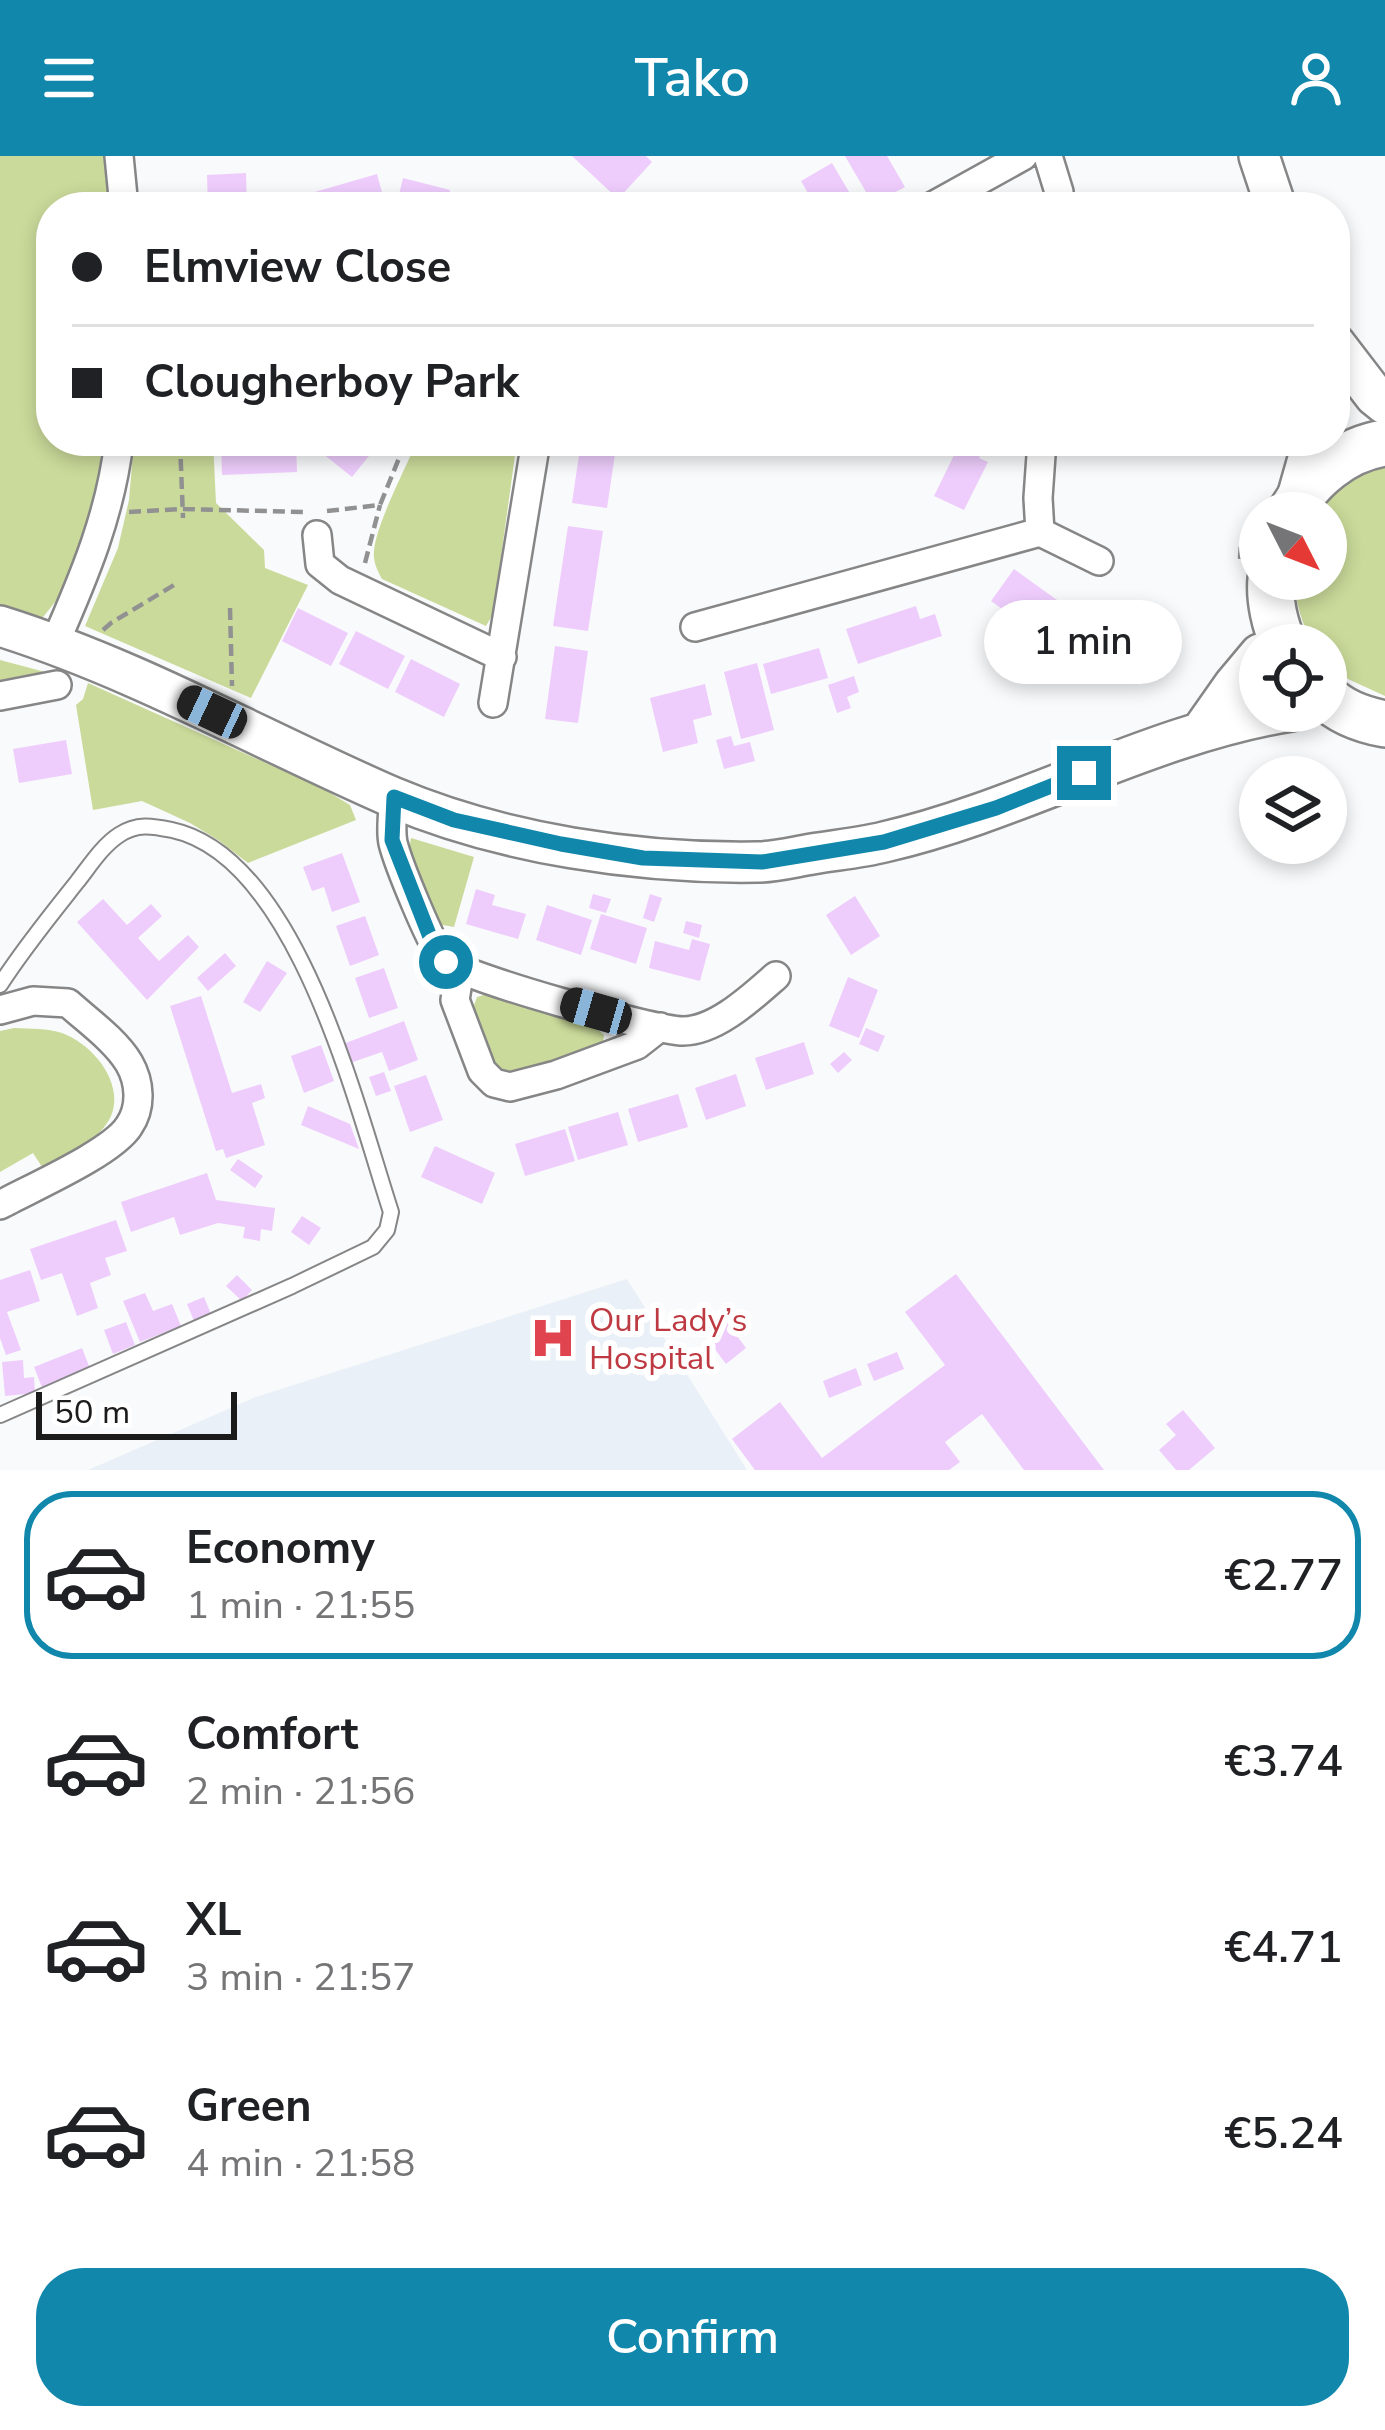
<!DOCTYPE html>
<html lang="en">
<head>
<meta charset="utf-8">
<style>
  body { margin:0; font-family:"Nunito Sans",sans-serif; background:#f2f2f2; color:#202124; height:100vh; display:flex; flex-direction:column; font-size:45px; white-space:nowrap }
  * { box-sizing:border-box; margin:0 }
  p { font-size:39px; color:#757577 }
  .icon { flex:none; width:66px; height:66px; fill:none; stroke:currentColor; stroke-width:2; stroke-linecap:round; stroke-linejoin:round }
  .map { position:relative; height:1314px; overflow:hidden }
  .side { display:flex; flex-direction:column; background:#fff; flex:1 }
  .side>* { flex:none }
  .top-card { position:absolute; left:36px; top:36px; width:1314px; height:264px; border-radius:48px; box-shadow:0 6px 18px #0003; display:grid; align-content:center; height:264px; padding:0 36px; background:#fff }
  .needle { width:78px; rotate:132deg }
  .fabs { position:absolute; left:1239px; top:336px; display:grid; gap:24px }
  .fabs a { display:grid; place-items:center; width:108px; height:108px; border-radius:50%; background:#fff; box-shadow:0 6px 18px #0003; font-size:60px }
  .scale { position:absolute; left:36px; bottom:30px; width:201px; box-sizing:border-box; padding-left:12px; border:6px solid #1b1b1c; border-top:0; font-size:33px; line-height:42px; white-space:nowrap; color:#1b1b1c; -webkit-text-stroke:9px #fff; paint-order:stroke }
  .end { position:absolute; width:54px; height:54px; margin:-27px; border:15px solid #1187ac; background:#fff; box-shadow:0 0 0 6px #fff }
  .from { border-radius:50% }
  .bubble { position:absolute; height:84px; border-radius:42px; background:#fff; box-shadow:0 6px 18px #0003; font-size:39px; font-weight:600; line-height:84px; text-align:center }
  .car { position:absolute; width:36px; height:72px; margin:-36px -18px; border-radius:15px; box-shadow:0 0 9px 3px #0007; background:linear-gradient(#222 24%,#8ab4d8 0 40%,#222 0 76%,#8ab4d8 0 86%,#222 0) }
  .top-card b { display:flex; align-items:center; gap:42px; height:114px; font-size:45px }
  .top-card b+b { border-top:3px solid #e0e0e0 }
  .top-card i { width:30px; height:30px; background:#202124 }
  ul { padding:21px 0 0; list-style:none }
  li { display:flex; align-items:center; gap:36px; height:168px; margin:0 24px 18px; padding:0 12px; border:6px solid transparent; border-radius:48px }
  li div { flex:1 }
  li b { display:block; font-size:45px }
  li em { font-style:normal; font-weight:600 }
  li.current { border-color:#1187ac }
  li>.icon { width:108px; height:108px; stroke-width:1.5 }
  .cta { display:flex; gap:24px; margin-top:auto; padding:24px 36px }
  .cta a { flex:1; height:138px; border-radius:48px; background:#1187ac; color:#fff; font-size:48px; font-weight:600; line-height:138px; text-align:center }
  header { display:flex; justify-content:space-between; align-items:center; height:156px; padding:0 36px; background:#1187ac; color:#fff; font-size:54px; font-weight:600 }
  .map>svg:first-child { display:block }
</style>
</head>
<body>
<header><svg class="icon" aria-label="menu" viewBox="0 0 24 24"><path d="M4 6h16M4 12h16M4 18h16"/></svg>Tako<svg class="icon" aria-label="person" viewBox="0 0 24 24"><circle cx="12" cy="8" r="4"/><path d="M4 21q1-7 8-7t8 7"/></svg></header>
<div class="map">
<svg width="1385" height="1314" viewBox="0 0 1385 1314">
  <rect width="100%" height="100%" fill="#f9fafb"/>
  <!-- built -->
  <path fill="#e9f0f7" d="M627 1123 747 1314H88L256 1241Z"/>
  <!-- green -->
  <path fill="#cada9a" d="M0 0H108L110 51H51V285H103L93 356 68 430 39 466 0 454Z
    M134 285H213L216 347 264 394 265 412 308 429 251 542 85 470 118 392 129 344Z
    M417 285H517L493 458 486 470 382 423C377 414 373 406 374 395 376 368 406 312 417 285Z
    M1385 311V540L1348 523 1326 504V489H1314C1302 468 1295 447 1295 423H1326V357H1317C1335 334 1357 318 1385 311Z
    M0 504 49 517 0 531Z
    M88 527 322 632 350 649 356 664 248 707 218 684 190 667 142 645 93 654 76 549 83 543Z
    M411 682 474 701 454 771 437 768 409 694Z
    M491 837 591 867 604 879 603 886 595 894C570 902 514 930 494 907 483 893 479 869 473 852L477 841Z
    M14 872C30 873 47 872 62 877 92 888 125 926 111 960 101 983 65 1004 44 1014L33 997 0 1016V875Z"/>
  <!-- building -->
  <path fill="#eecdfc" d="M572 0H646L652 6 618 43Z
    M845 0H887L905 31 873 48Z
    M832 7 858 51H816L801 25Z
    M246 17 247 51H208L207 19Z
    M377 18 386 51H304L301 40Z
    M403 22 450 34 446 51H396Z
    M773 40 780 51H754Z
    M221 285H296L297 316 222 319Z
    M323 285H381L352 321 317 293Z
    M581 285H617L607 352 572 347Z
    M954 285H987L979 302 988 306 964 354 934 340 958 291 953 288Z
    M568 370 603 375 588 475 553 470Z
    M1014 413 1064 449 1055 463 1073 476 1060 494 991 445Z
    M916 450 920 463 935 458 942 480 858 508 846 473Z
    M298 452 348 477 331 510 282 485Z
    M356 475 405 500 388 533 339 508Z
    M555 490 588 495 578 567 545 563Z
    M819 492 828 522 771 538 763 508Z
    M411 503 460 528 444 561 395 536Z
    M757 507 774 574 741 583 724 516Z
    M854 520 859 536 847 541 851 552 837 557 828 529Z
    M705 528 712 559 693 564 698 587 663 596 650 542Z
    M731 580 734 590 750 586 755 605 724 613 716 584Z
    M66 584 72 618 19 627 13 593Z
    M342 697 360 746 332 756 324 731 312 735 303 711Z
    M476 733 495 739 492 749 526 758 518 783 466 768Z
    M593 738 611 743 606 757 589 752Z
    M650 738 662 742 654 766 643 762Z
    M855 740 880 780 851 799 826 759Z
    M103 743 127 769 151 748 162 760 138 782 159 805 188 779 199 791 147 844 77 766Z
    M547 749 592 764 581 799 536 784Z
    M601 758 647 772 636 808 590 793Z
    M365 760 379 799 350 810 336 770Z
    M686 765 702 769 699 782 683 777Z
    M692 783 710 788 700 825 649 812 655 785 689 794Z
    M225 797 236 810 208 835 197 822Z
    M267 805 287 817 260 856 243 846Z
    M384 812 398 852 369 862 355 822Z
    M848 821 878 834 859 882 829 870Z
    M201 840 232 937 261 928 265 942 252 947 265 989 226 1002 223 993 216 995 170 850Z
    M404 865 418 904 389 915 382 896 350 907 343 888Z
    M866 872 885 880 878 896 859 888Z
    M804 886 814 918 766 934 755 902Z
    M321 889 334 925 304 937 291 900Z
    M844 896 852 904 838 917 830 908Z
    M384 916 391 935 376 940 369 921Z
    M736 918 746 950 706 964 695 932Z
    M426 919 443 964 410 976 394 930Z
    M678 938 688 971 638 986 628 953Z
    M308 950 350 968 359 993 301 969Z
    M618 956 628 989 578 1004 568 971Z
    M565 973 575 1005 525 1020 515 988Z
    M435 990 495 1017 482 1048 421 1021Z
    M238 1003 263 1020 255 1032 230 1014Z
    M207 1017 216 1044 275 1052 272 1075 261 1073 260 1085 243 1082 245 1071 218 1067 180 1079 174 1061 131 1076 121 1046Z
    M302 1060 321 1072 309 1089 291 1076Z
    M116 1064 127 1095 105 1102 111 1119 90 1127 98 1152 77 1160 62 1117 41 1124 30 1093Z
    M30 1114 40 1145 7 1156 21 1194 6 1199 0 1182V1124Z
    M956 1118 1104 1314H1024L982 1258 945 1286 960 1306 949 1314H755L732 1283 780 1246 822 1302 945 1209 905 1156Z
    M237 1119 252 1134 242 1145 226 1130Z
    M145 1137 153 1155 172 1148 181 1170 140 1186 123 1145Z
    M204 1141 211 1158 194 1165 187 1148Z
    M722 1160 746 1192 726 1208 702 1176Z
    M126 1166 135 1189 113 1198 104 1174Z
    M82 1192 91 1215 43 1234 34 1211Z
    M897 1196 904 1213 874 1225 867 1208Z
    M23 1204 24 1222 34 1221 35 1237 5 1240 2 1206Z
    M856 1212 862 1229 829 1242 823 1225Z
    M1183 1254 1215 1292 1189 1314H1176L1159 1294 1176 1279 1166 1268Z"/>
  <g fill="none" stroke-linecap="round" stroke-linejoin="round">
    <!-- lane casing -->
    <g stroke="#868687" stroke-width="18">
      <path id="lane" d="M0 829C23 793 50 760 77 726 89 711 102 690 119 679 137 667 152 670 172 674 297 701 356 949 391 1056L387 1074 373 1091 292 1130 0 1259"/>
    </g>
    <!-- street casing -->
    <g stroke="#868687" stroke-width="32">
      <path id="street" d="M119 0 124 51
        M1048 0 1059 36 1058 51
        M931 51 1023 0
        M1040 376 1038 342 1042 285
        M317 379 320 408 340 424 502 501
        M695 471 1040 376 1099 405
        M55 487C84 421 111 357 119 285
        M0 540 57 529
        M493 547 536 285
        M394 641C393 656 390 673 393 687 398 707 432 792 445 805 462 821 655 875 683 875 716 875 752 841 776 820
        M460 813 455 844 482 915 494 927 510 931 556 919 637 889 660 871
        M0 854 33 845 68 847C88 865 115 884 129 907 140 926 142 951 129 970 112 997 31 1032 0 1049"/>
    </g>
    <!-- secondary casing -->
    <g stroke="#868687" stroke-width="44">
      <path id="secondary" d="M1259 0 1276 51
        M1335 188 1375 240 1385 248
        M1296 345 1313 285
        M0 470C137 513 261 584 392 641 503 688 638 708 758 706 775 706 794 701 812 698 835 694 860 692 884 686 1023 654 1149 578 1291 555
        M1201 576 1234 529 1260 498"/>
    </g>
    <!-- primary casing -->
    <g stroke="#868687" stroke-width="50">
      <path id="primary" d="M1290 357C1310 322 1344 293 1385 287
        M1271 423C1269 444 1275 470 1284 489
        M1326 541C1341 556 1364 564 1385 568"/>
    </g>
    <!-- path -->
    <path stroke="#919192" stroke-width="4.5" stroke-dasharray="12 6" stroke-linecap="butt" d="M180 285 183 362
      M327 355 380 349 406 285
      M129 356 183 353 304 356
      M1240 403 1241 387 1255 357
      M365 407 380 349
      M230 452 232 530
      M103 474 111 467 174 429"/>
    <!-- lane -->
    <use href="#lane" stroke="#fff" stroke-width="14"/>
    <!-- street -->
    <use href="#street" stroke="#fff" stroke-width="27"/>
    <!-- secondary -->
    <use href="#secondary" stroke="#fff" stroke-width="39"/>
    <!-- primary -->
    <use href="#primary" stroke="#fff" stroke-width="45"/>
  </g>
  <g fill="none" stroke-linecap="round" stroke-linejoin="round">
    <!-- route -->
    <path stroke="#1187ac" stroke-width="15" d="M446 806 432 786 392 684 394 641 454 664 561 688 643 702 762 706 884 686 996 652 1084 617"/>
  </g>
  <!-- icons -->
  <defs>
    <g id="hospital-bare" transform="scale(3.6)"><path d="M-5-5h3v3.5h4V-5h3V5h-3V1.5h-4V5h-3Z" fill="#e0444e" stroke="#fff" stroke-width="2.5" paint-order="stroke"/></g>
  </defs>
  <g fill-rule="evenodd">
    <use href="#hospital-bare" x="553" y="1182"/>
  </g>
  <g text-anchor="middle" stroke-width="12" stroke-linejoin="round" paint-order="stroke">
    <!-- health labels -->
    <g font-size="33" fill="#be3a42" stroke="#fff" text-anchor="start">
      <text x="589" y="1175">Our Lady’s<tspan x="589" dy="38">Hospital</tspan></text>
    </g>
  </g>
</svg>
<div class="fabs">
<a><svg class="needle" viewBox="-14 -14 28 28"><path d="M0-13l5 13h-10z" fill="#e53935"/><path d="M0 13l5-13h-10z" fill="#757577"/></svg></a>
<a><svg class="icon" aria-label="locate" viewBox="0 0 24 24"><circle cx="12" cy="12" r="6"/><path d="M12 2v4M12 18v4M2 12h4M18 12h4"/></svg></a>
<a><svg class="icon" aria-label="layers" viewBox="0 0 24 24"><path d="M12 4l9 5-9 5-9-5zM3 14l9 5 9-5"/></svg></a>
</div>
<div class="scale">50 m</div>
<i class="end from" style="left:446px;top:806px"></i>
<i class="end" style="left:1084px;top:617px"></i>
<div class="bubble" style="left:984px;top:444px;width:198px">1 min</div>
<i class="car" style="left:212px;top:556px;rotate:295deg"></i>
<i class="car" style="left:596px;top:855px;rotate:286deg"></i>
<div class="top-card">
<b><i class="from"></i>Elmview Close</b>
<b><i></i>Clougherboy Park</b>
</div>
</div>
<section class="side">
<ul>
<li class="current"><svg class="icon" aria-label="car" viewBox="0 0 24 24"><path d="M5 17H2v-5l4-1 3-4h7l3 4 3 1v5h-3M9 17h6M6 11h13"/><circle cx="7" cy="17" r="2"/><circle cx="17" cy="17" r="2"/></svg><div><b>Economy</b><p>1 min · 21:55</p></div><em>€2.77</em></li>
<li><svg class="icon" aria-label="car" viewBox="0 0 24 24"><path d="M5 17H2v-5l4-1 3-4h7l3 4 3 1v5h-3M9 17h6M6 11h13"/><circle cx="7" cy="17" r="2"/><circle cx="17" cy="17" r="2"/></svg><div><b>Comfort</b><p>2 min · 21:56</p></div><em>€3.74</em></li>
<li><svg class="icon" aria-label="car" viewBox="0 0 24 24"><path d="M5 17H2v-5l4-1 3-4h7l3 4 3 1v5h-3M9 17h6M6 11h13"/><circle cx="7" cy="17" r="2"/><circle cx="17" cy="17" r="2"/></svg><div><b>XL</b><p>3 min · 21:57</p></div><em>€4.71</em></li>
<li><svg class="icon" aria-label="car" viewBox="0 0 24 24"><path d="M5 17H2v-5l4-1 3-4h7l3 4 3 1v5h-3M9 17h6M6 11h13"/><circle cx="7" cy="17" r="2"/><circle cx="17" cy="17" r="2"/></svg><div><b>Green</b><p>4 min · 21:58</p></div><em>€5.24</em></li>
</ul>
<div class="cta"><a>Confirm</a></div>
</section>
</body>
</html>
